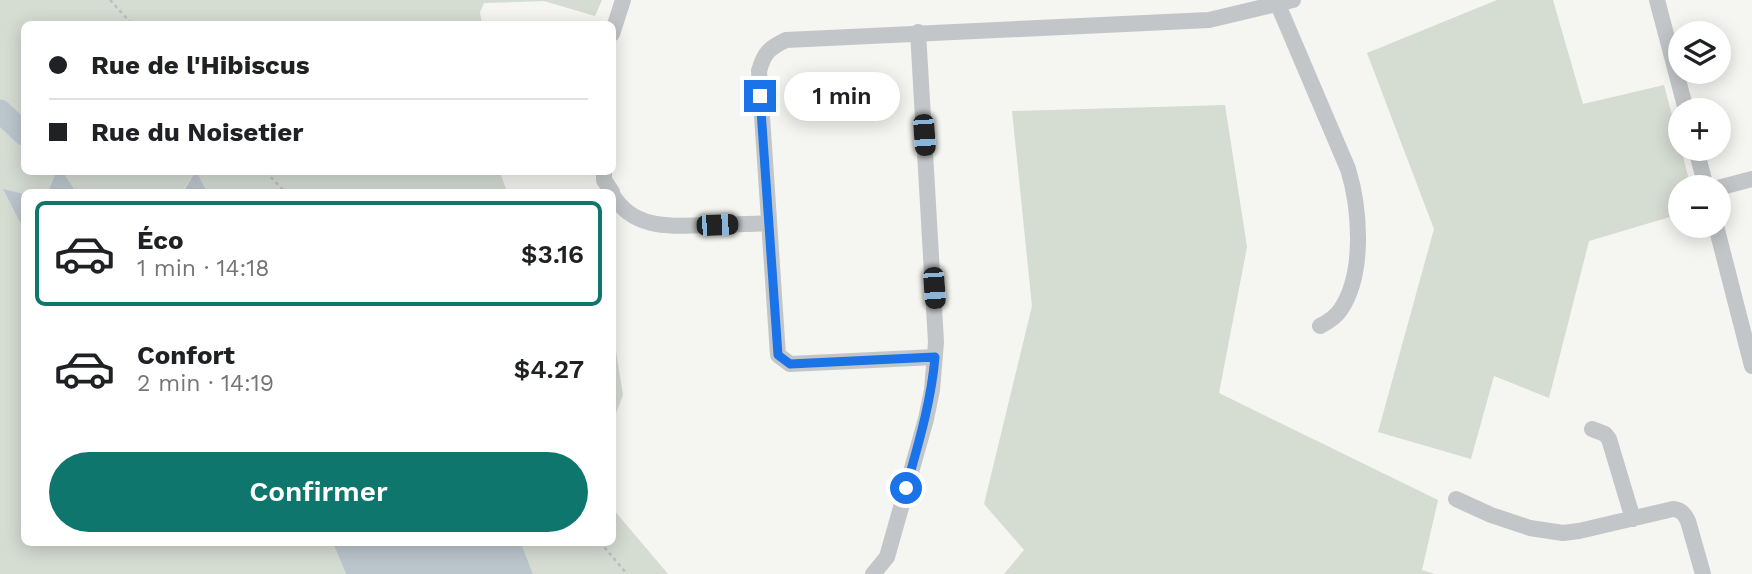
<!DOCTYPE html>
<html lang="fr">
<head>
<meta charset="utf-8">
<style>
  body { margin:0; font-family:"Work Sans",sans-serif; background:#f2f2f2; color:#202124; height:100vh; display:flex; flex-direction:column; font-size:26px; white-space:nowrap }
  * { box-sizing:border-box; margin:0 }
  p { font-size:23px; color:#757577 }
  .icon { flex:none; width:38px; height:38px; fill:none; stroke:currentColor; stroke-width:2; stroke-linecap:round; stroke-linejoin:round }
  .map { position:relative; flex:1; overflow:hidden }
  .details { position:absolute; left:21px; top:189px; width:595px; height:357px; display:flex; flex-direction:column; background:#fff; border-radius:10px; box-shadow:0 4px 18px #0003 }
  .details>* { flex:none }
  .top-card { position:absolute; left:21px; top:21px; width:595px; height:154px; border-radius:10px; box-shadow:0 4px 18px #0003; display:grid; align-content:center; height:154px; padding:0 28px; background:#fff }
  .tools { position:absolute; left:1668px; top:21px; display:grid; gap:14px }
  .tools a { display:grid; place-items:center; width:63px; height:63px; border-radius:50%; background:#fff; box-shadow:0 4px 18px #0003; font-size:35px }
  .end { position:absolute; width:32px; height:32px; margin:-16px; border:9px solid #1a73e8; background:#fff; box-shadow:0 0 0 4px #fff }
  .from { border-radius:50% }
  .bubble { position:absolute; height:49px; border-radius:24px; background:#fff; box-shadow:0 4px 18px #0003; font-size:23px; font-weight:600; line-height:49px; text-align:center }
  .car { position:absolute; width:21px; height:42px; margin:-21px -10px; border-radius:9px; box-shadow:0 0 5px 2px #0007; background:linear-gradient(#222 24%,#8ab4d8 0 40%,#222 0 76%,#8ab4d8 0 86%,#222 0) }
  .top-card b { display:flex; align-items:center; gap:24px; height:66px; font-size:26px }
  .top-card b+b { border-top:2px solid #e0e0e0 }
  .top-card i { width:18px; height:18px; background:#202124 }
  ul { padding:12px 0 0; list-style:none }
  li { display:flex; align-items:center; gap:21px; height:105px; margin:0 14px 10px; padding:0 14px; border:4px solid transparent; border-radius:10px }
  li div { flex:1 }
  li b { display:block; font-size:26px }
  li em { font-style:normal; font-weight:600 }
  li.active { border-color:#0f766e }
  li>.icon { width:63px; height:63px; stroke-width:1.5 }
  .button { display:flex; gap:14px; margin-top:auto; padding:14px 28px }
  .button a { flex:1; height:80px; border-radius:42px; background:#0f766e; color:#fff; font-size:28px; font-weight:600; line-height:80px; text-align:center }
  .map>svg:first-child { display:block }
</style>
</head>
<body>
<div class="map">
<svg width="1752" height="574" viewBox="0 0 1752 574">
  <rect width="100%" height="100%" fill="#f5f5f1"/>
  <!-- green -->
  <path fill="#d5dcd2" d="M0 0H602L595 16 544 1 484 3 480 12 482 24H24V172H56L48 192H24V194L4 190 24 230V542L333 543 346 574H0Z
    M1497 0H1553L1583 104 1664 85 1691 187H1680V214L1589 241 1549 398 1494 376 1471 459 1378 432 1434 229 1367 53Z
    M1225 105 1247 247 1219 393 1438 500 1422 570 1435 574H1004L1024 550 984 504 1032 306 1012 111Z
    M63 172H195L182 192H73V187Z
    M197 172H500L507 192H207Z
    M613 332 623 395 613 421H612Z
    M613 509 668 574H533L521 543 612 542Z"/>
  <!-- water -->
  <path fill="#bbc6cc" d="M56 172H63L73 187V192H48Z
    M195 172H197L207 192H183Z
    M3 189 24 194V230Z
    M333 543H521L533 574H346Z"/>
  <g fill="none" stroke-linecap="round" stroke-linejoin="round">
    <!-- river -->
    <path stroke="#bbc6cc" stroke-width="23" d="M0 111 24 134"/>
    <!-- path -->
    <path stroke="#bcbec0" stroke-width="2.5" stroke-dasharray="3.5 3.5" stroke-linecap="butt" d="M110 0 132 24
      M266 172 285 192
      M600 542 627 574"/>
    <!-- street -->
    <path stroke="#c2c6c9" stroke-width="16" d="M1276 0 1348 169C1360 208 1365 273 1341 309 1336 317 1328 322 1320 326
      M1657 0 1686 110
      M612 34 623 0
      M1696 149 1706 187
      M604 172V180L612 192
      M1718 188 1752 179
      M612 194C634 231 672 226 709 225 729 225 749 224 769 223
      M1716 226 1752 366
      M935 357 790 364 778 355 759 71C764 53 769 48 786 40L1209 20 1293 0
      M1592 429 1605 434 1609 439 1633 519
      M1456 499 1491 515 1530 528 1563 533 1579 531 1673 509C1681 510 1684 513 1688 521L1703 574
      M873 574 887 557 926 419 932 390 936 342 918 32"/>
  </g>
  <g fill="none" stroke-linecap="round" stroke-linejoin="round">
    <!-- route -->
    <path stroke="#1a73e8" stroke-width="9" d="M760 96 778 355 790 364 935 357C931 403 918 445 906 488"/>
  </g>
</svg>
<div class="tools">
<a><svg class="icon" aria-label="layers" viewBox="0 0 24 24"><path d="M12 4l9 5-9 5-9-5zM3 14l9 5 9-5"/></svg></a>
<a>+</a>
<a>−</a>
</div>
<i class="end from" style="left:906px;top:488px"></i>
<i class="end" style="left:760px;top:96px"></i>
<div class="bubble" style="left:784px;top:72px;width:116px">1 min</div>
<i class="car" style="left:924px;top:135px;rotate:176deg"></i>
<i class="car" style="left:717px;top:225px;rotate:88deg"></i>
<i class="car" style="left:934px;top:288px;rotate:176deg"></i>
<div class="top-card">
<b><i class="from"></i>Rue de l'Hibiscus</b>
<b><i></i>Rue du Noisetier</b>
</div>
<section class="details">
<ul>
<li class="active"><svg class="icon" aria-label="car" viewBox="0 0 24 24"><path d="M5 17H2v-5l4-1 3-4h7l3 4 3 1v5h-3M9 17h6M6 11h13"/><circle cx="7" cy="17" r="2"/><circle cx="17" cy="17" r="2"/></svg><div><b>Éco</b><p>1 min · 14:18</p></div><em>$3.16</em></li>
<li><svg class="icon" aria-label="car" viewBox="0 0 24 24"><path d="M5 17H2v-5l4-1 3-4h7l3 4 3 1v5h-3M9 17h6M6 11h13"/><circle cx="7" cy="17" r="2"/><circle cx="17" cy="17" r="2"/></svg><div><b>Confort</b><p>2 min · 14:19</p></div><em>$4.27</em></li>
</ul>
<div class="button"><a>Confirmer</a></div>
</section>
</div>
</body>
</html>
